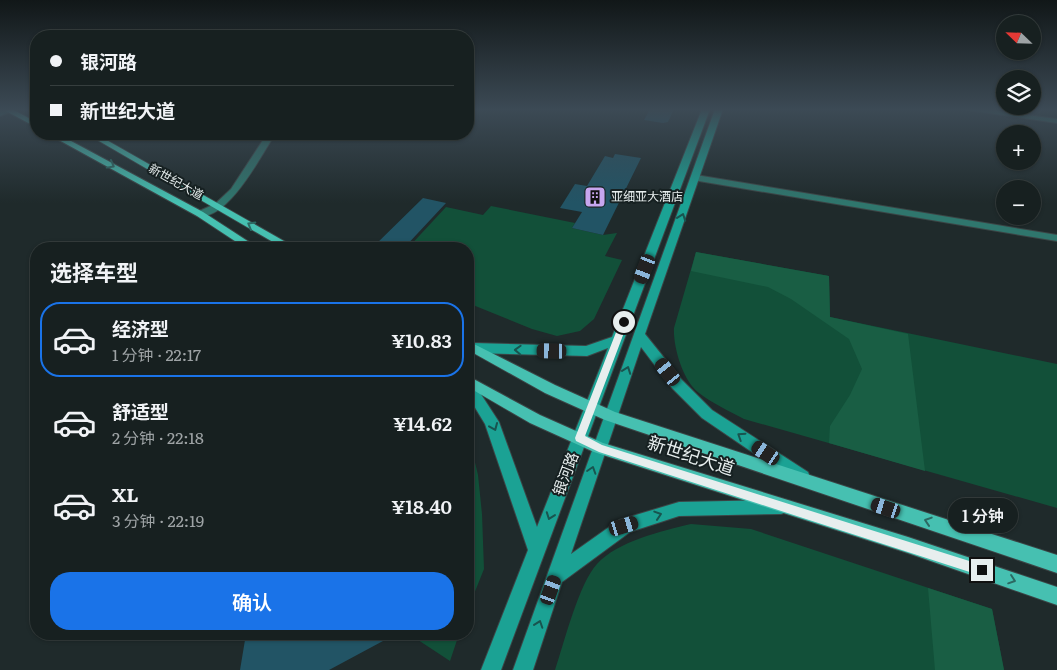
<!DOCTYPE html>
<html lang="zh">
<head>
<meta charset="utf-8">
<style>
  body { margin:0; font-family:Literata,"Noto Sans SC",serif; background:#202829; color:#f1f3f6; height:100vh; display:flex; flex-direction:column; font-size:19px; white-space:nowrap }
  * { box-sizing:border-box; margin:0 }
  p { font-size:16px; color:#9ea3a5 }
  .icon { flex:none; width:28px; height:28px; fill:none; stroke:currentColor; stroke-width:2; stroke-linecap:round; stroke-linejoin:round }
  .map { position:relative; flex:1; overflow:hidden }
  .side { position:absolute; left:30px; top:242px; width:444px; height:398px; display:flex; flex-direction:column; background:#172020; border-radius:20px; box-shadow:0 1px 4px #0004,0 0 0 1px #363e3e }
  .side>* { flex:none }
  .hud { position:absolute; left:30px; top:30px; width:444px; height:110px; border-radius:20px; box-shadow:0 1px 4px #0004,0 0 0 1px #363e3e; display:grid; align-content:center; height:110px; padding:0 20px; background:#172020 }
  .needle { width:32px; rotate:293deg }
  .tools { position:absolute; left:996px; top:15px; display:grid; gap:10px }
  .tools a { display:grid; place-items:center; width:45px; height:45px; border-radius:50%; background:#172020; box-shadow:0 1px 4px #0004,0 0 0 1px #363e3e; font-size:25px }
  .end { position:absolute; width:22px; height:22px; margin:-11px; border:6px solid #e7eeee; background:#111; box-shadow:0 0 0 2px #111 }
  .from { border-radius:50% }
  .bubble { position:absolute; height:35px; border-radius:18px; background:#172020; box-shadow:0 1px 4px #0004,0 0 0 1px #363e3e; font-size:16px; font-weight:600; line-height:35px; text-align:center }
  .car { position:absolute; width:15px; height:30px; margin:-15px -8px; border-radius:6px; box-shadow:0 0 4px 1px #0007; background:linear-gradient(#222 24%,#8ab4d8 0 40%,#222 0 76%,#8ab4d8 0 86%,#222 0) }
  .hud b { display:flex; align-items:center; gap:18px; height:48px; font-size:19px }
  .hud b+b { border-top:1px solid #363e3e }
  .hud i { width:12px; height:12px; background:#f1f3f6 }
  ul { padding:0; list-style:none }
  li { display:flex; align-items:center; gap:15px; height:75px; margin:0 10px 8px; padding:0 10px; border:2px solid transparent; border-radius:20px }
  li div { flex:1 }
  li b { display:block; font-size:19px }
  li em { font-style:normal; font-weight:600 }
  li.selected { border-color:#1a73e8 }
  li>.icon { width:45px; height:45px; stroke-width:1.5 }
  h2 { padding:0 20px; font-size:22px; line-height:60px }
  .action { display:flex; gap:10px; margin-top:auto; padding:10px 20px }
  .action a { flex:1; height:58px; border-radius:20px; background:#1a73e8; color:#fff; font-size:20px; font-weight:600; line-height:58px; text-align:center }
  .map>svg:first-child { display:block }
</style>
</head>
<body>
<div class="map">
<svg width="1057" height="670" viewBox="0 0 1057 670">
  <rect width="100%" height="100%" fill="#1f2a2b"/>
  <!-- green -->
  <path fill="#125039" d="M491 206 575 223 572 228 603 235 617 233 605 256 622 260 594 319 580 331 557 336 532 329 468 303V249H407L446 207 483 215Z
    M696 252 829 276 830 317 1057 364V508L744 419C729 411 712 403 699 393 683 381 673 347 674 328Z
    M468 433 478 475 482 514 484 569 468 609Z
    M691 524 751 529 992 609 1004 670H555C564 643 579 583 597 564 618 541 662 531 691 524Z
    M409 634H459L450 661Z"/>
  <!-- forest -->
  <path fill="#195e44" d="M696 252 829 276 830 317 908 334 925 471 829 443 830 426 850 395 862 369 849 339 791 299 768 287 691 271Z
    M928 588 992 609 1004 670H935Z"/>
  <!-- building -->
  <path fill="#225465" d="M650 109H674L668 122 663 123 644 120Z
    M615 154 641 158 603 235 572 228 582 212 560 208 575 184 587 186 605 156 613 158Z
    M423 198 446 203 403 249H371Z
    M246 634H396L329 670H240Z"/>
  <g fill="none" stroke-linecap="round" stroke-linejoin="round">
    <!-- minor casing -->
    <g stroke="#3b4546" stroke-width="2">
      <path id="minor" d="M6 109H17L0 116V111Z
        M961 109H984L1057 119V123Z
        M267 134H275C261 156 227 222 197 216V212L215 204 231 189Z
        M696 175 1057 235V241L693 180V176Z"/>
    </g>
    <!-- secondary casing -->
    <g stroke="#3b4546" stroke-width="2">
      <path id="secondary" d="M702 109H710L501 670H481L528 550 485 424 468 396V381L473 382 499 422 537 527 608 348 587 356 473 353 468 351V346L473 343 586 346 612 337Z
        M715 109H723L645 334 682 380 712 410 808 472 810 477 808 482 802 484 796 482 702 418 672 388 641 347 571 554 619 520 679 502 781 500 787 502 789 507 787 512 781 514 679 516 630 532 562 582 533 670H513Z"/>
    </g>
    <!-- primary casing -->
    <g stroke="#3b4546" stroke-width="2">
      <path id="primary" d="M2 109H12L36 122V127Z
        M48 134H58L203 212 260 249H247L197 216Z
        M87 134H96L298 249H285Z
        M468 341 555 385 615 412 1057 555V573L605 420 545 393 468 350Z
        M468 376 540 415 603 443 908 537 1057 587V605L908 553 594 452 530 423 468 387Z"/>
    </g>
    <!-- minor -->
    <use href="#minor" fill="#2f766d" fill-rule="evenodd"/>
    <!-- secondary -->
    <use href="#secondary" fill="#1ba294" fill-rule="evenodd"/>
    <!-- primary -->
    <use href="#primary" fill="#46c0b1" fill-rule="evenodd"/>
  </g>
  <!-- one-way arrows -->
  <defs><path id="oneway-chevron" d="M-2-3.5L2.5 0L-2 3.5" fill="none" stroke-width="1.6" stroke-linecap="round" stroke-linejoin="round" transform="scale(1.25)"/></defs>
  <g stroke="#2c6862">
    <use href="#oneway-chevron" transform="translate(111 165) rotate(29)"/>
    <use href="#oneway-chevron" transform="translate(251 225) rotate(-150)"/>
    <use href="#oneway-chevron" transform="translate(928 521) rotate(-162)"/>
    <use href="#oneway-chevron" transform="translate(1012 580) rotate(19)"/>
  </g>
  <g stroke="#18544f">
    <use href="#oneway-chevron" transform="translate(682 217) rotate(-70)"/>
    <use href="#oneway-chevron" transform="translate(518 350) rotate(-178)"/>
    <use href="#oneway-chevron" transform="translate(627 370) rotate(-70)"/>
    <use href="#oneway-chevron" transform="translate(494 427) rotate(67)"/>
    <use href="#oneway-chevron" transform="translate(741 436) rotate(-147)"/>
    <use href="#oneway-chevron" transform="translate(592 470) rotate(-72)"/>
    <use href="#oneway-chevron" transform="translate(658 515) rotate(-18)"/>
    <use href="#oneway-chevron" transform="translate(550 516) rotate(110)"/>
    <use href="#oneway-chevron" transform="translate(539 624) rotate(-71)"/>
  </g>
  <!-- sky -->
  <linearGradient id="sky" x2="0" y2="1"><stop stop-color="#111718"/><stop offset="0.54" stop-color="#3c4a55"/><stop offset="1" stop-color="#3c4a55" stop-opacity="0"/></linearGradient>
  <rect width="1057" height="203" fill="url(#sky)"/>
  <!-- route -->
  <path fill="#e7eeee" d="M624 319 628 322 585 436 602 445 982 565 987 566 988 570 987 575 982 576 599 452 576 441 575 438 620 322Z"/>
  <!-- icons -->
  <defs>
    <g id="building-square" transform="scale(1.125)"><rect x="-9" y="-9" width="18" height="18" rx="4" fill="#c7a6ef" stroke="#162021"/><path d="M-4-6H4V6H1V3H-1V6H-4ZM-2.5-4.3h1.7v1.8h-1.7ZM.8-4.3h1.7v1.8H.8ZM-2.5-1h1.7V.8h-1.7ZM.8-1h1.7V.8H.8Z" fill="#111"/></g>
  </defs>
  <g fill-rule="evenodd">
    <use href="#building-square" x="595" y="197"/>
  </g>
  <g text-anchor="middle" stroke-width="4" stroke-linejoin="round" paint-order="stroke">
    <!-- far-street labels -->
    <g font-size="12" fill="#e7eeee" stroke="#162021">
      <text transform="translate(176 182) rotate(29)" y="4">新世纪大道</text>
    </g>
    <!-- far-poi labels -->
    <g font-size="12" fill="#e7eeee" stroke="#162021" text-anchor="start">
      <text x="611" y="201">亚细亚大酒店</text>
    </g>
    <!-- street labels -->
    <g font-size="15" fill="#e7eeee" stroke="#162021">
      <text transform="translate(566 474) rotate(-69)" y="5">银河路</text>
    </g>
    <!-- near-street labels -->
    <g font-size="18" fill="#e7eeee" stroke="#162021">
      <text transform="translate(691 456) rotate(18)" y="6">新世纪大道</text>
    </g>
  </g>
</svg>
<div class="tools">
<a><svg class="needle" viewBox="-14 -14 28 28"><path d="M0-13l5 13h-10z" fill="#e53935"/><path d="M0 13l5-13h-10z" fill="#9ea3a5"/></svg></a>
<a><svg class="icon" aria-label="layers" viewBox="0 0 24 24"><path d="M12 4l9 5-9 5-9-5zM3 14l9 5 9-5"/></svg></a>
<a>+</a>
<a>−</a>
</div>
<i class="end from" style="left:624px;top:322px"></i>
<i class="end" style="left:982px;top:570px"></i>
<div class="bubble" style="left:948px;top:498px;width:70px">1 分钟</div>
<i class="car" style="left:645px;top:269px;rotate:201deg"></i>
<i class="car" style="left:552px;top:351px;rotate:271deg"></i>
<i class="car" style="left:668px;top:372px;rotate:322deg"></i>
<i class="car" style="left:766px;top:453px;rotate:304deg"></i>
<i class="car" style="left:886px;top:508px;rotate:288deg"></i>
<i class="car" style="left:624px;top:526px;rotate:73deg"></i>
<i class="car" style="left:551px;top:590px;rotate:20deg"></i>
<div class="hud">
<b><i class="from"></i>银河路</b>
<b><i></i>新世纪大道</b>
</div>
<section class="side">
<h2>选择车型</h2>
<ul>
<li class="selected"><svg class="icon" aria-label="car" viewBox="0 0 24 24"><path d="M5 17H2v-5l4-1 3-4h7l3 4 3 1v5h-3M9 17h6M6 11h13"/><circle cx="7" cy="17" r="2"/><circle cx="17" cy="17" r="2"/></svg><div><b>经济型</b><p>1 分钟 · 22:17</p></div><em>¥10.83</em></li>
<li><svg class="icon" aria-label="car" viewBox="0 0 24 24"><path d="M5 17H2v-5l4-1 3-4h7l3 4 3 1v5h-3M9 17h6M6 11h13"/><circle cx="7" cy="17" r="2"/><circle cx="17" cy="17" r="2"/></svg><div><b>舒适型</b><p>2 分钟 · 22:18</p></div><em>¥14.62</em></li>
<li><svg class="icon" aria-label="car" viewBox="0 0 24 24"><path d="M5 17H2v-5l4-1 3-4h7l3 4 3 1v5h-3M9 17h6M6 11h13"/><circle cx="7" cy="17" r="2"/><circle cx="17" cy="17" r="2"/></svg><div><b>XL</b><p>3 分钟 · 22:19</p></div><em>¥18.40</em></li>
</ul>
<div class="action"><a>确认</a></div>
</section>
</div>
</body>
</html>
